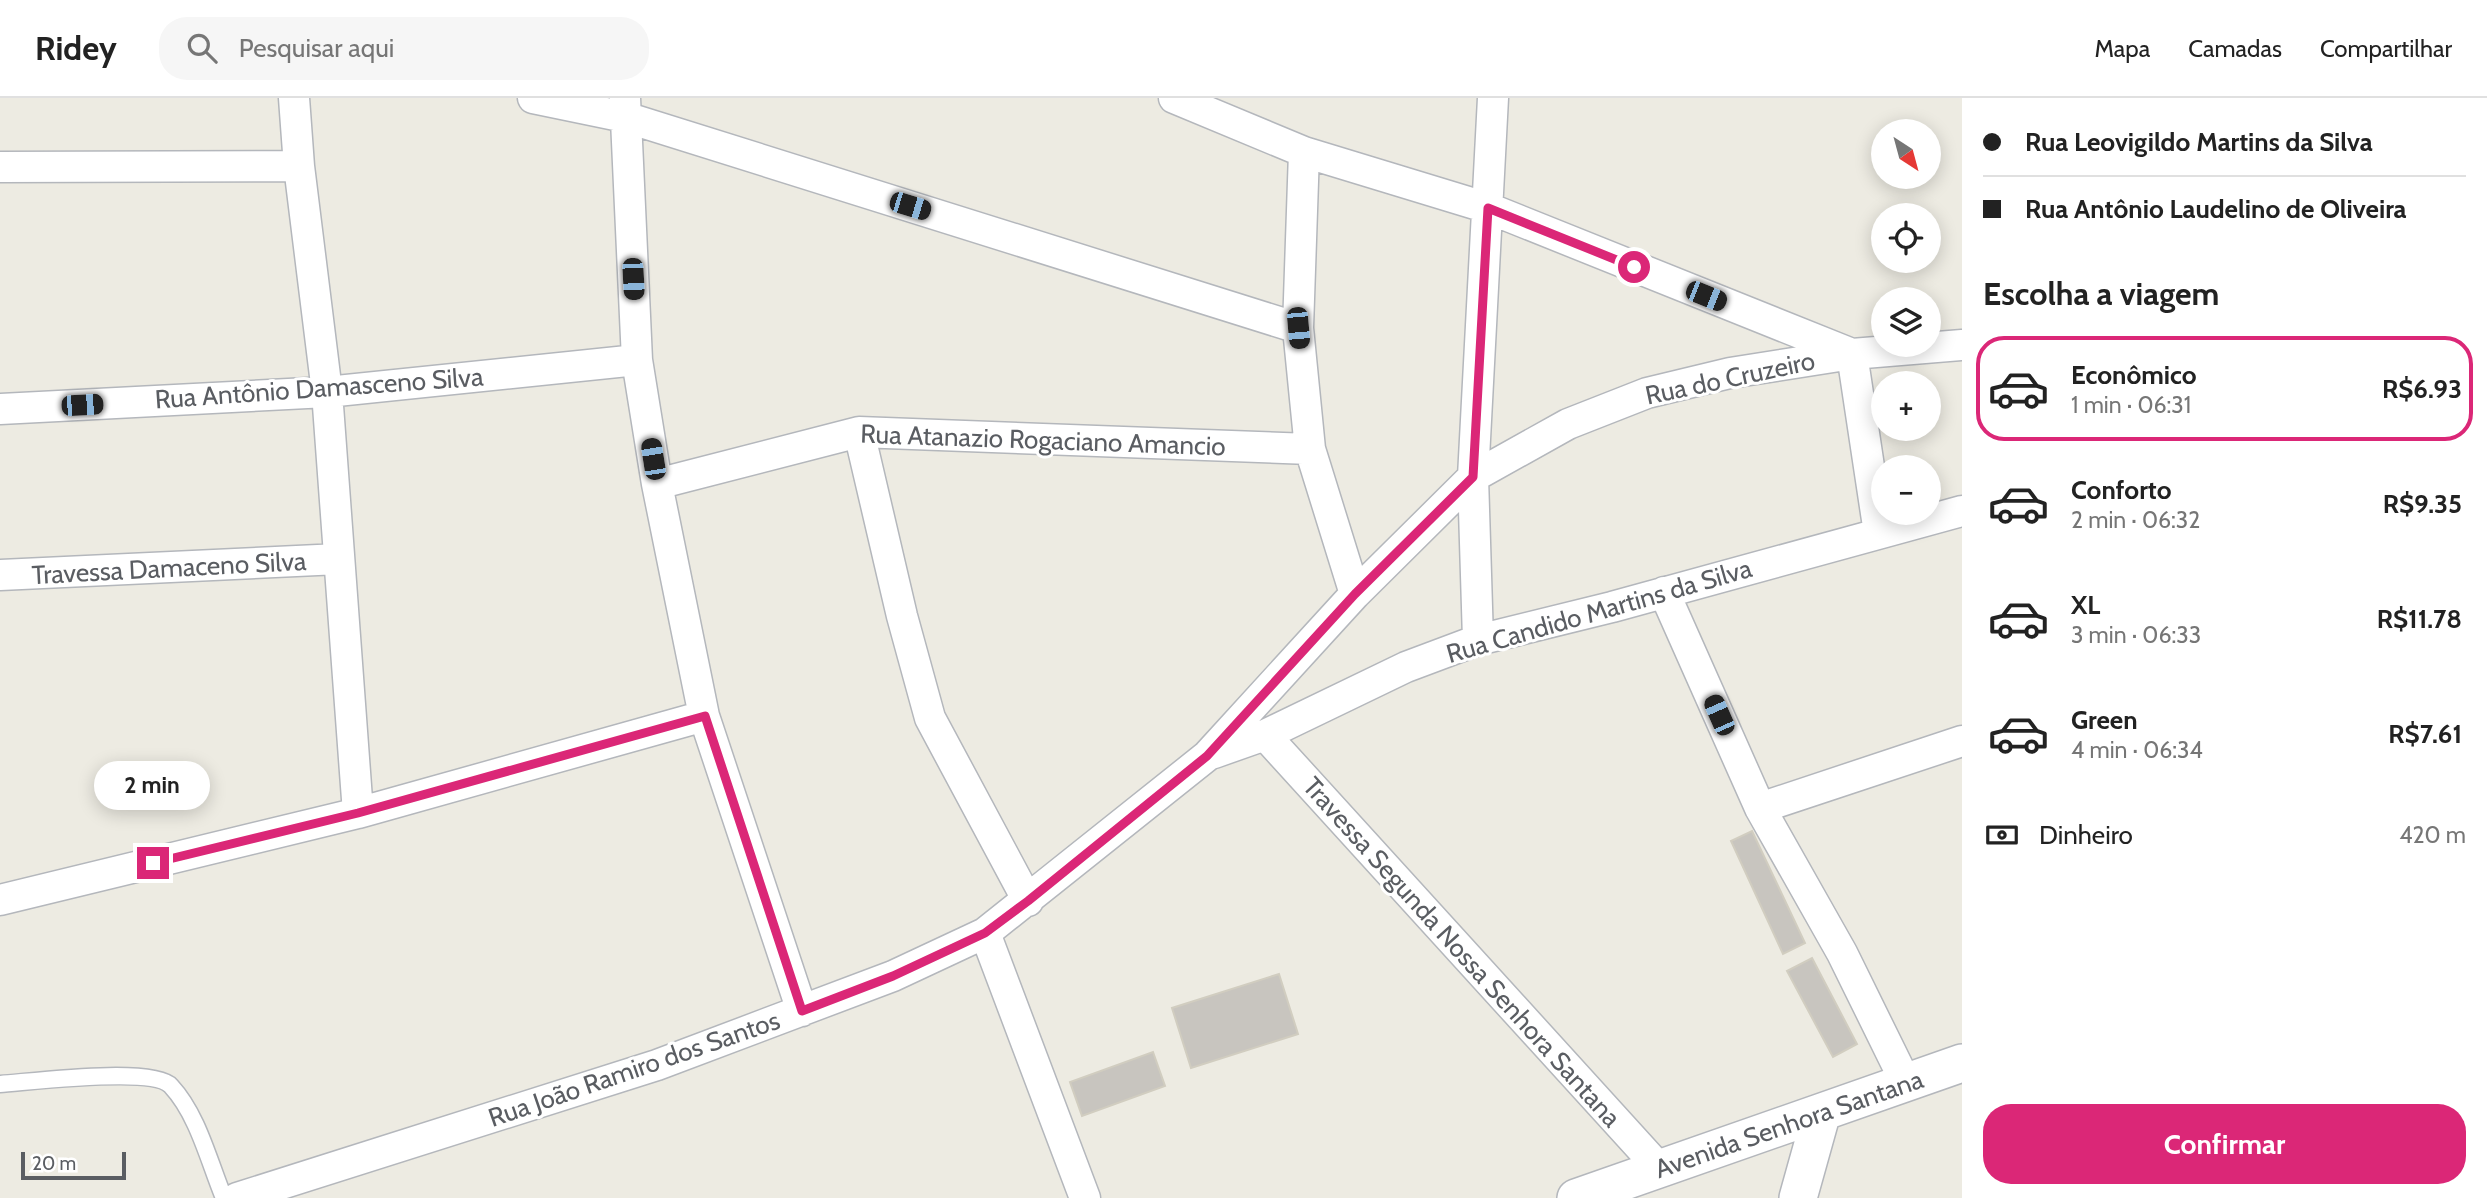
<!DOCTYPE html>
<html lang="pt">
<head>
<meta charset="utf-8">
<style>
  body { margin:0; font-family:Cabin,sans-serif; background:#f6f6f6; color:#222; height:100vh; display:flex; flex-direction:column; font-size:26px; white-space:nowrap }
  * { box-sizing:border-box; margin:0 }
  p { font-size:23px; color:#767676 }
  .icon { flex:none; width:38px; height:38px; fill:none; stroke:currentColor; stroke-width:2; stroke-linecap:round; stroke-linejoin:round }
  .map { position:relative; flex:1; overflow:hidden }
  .sheet { display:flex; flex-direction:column; background:#fff; width:525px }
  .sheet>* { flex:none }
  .guide { display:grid; align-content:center; height:154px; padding:0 21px; background:#fff }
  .needle { width:46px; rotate:144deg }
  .tools { position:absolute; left:1871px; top:21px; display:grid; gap:14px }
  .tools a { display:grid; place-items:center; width:70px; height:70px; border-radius:50%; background:#fff; box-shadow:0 4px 18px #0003; font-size:35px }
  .scale { position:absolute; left:21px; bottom:18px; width:105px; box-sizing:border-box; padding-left:7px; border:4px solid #5a5d62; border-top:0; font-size:19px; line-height:24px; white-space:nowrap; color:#5a5d62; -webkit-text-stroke:5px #fff; paint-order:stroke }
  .end { position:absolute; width:32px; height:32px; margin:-16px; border:9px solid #db2777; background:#fff; box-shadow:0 0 0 4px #fff }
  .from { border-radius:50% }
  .bubble { position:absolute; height:49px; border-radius:24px; background:#fff; box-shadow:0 4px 18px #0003; font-size:23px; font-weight:700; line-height:49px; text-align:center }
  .car { position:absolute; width:21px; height:42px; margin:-21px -10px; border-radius:9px; box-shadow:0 0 5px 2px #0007; background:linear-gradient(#222 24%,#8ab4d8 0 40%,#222 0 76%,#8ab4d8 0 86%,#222 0) }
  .guide b { display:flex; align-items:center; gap:24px; height:66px; font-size:26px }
  .guide b+b { border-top:2px solid #e0e0e0 }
  .guide i { width:18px; height:18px; background:#222 }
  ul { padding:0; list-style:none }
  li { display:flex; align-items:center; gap:21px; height:105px; margin:0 14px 10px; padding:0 7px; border:4px solid transparent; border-radius:28px }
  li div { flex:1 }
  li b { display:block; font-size:26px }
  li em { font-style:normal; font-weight:700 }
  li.active { border-color:#db2777 }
  li>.icon { width:63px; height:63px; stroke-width:1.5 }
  h2 { padding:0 21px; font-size:32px; line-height:84px }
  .pay { display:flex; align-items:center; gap:18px; height:77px; padding:0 21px; font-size:26px }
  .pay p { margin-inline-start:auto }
  .action { display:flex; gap:14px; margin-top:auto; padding:14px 21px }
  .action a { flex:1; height:80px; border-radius:28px; background:#db2777; color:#fff; font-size:28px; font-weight:700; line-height:80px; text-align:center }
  header { display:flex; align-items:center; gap:42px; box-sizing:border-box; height:98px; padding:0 35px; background:#fff; border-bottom:2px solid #e0e0e0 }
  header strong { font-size:33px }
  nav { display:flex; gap:38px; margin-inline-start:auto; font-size:24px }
  .search { width:490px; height:63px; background:#f6f6f6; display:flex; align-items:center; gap:18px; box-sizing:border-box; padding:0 24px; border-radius:28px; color:#767676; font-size:26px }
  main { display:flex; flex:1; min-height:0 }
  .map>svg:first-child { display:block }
</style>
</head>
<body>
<header>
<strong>Ridey</strong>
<div class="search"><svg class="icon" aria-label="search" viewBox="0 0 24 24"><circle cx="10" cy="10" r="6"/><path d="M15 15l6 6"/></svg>Pesquisar aqui</div>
<nav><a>Mapa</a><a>Camadas</a><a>Compartilhar</a></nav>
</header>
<main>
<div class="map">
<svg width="1962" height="1100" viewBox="0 0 1962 1100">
  <rect width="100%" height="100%" fill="#edebe2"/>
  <!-- building -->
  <path fill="#c8c5bf" stroke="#d1cdc0" stroke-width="2" d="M1752 733 1805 845 1783 856 1731 743Z
    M1812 860 1857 946 1833 959 1787 873Z
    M1279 876 1298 936 1191 970 1172 910Z
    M1153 954 1165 988 1082 1018 1070 984Z"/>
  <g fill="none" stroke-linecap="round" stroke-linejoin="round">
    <!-- service casing -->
    <g stroke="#b4b7bc" stroke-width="19">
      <path id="service" d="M0 986C30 984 153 968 171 988 198 1017 209 1064 224 1100"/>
    </g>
    <!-- minor casing -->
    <g stroke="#b4b7bc" stroke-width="33">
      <path id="minor" d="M294 0 299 68 327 294 358 715
        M533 0 625 19 1298 230
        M625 0 637 262 657 386 704 618 802 913
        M1174 0 1304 54 1488 110 1852 256 1879 435
        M1304 54 1298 230 1310 351 1355 496
        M0 69 299 68
        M0 311 327 294 637 262
        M859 334 902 518 930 620 1028 803
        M657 386 859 334 1310 351
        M0 477 339 461
        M1664 494 1760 710 1842 855 1906 985
        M1478 542 1473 379 1493 0
        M1265 637 1660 1071
        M1214 655 1265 637 1406 569 1478 542 1612 509 1962 413
        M1760 710 1962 643
        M0 802 358 715 704 618
        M985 835 1085 1100
        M237 1100 657 967 893 878 985 835 1207 658 1355 496 1473 379 1568 326 1647 295 1730 275 1852 256 1962 247"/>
    </g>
    <!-- tertiary casing -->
    <g stroke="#b4b7bc" stroke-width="40">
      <path id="tertiary" d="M1576 1100 1962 965
        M1798 1100 1822 1014"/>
    </g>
    <!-- service -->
    <use href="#service" stroke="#fff" stroke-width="16"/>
    <!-- minor -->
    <use href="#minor" stroke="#fff" stroke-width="30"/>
    <!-- tertiary -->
    <use href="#tertiary" stroke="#fff" stroke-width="37"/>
  </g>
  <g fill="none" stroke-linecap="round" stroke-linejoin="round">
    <!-- route -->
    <path stroke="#db2777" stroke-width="9" d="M153 765 358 715 705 618 802 913 893 878 985 835 1028 803 1207 658 1355 496 1473 379 1488 110 1634 169"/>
  </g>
  <g text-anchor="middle" stroke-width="6" stroke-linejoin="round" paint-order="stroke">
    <!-- street labels -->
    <g font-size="26" fill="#5a5d62" stroke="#fff">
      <text transform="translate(1730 280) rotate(-12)" y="9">Rua do Cruzeiro</text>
      <text transform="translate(319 290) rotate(-4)" y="9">Rua Antônio Damasceno Silva</text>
      <text transform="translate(1043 342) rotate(2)" y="9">Rua Atanazio Rogaciano Amancio</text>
      <text transform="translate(169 470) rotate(-3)" y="9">Travessa Damaceno Silva</text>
      <text transform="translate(1599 513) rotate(-16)" y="9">Rua Candido Martins da Silva</text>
      <text transform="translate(1462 854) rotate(48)" y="9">Travessa Segunda Nossa Senhora Santana</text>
      <text transform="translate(634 971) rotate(-19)" y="9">Rua João Ramiro dos Santos</text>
      <text transform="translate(1789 1026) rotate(-19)" y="9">Avenida Senhora Santana</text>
    </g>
  </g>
</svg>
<div class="tools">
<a><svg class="needle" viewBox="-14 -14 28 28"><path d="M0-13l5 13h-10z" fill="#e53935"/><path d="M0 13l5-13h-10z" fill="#767676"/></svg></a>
<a><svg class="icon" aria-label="locate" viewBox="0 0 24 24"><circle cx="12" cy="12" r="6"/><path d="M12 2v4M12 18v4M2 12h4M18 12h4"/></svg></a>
<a><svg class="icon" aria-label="layers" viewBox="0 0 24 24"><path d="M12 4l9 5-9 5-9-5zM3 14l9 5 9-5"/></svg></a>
<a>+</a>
<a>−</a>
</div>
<div class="scale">20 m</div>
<i class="end from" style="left:1634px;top:169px"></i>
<i class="end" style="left:153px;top:765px"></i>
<div class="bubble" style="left:94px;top:663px;width:116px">2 min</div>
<i class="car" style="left:910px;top:108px;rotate:107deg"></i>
<i class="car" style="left:633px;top:181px;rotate:177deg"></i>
<i class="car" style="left:1706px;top:198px;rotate:112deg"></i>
<i class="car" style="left:1298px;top:230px;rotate:175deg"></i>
<i class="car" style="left:82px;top:307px;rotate:87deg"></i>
<i class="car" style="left:653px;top:361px;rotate:351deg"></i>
<i class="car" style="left:1719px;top:617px;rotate:336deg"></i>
</div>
<section class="sheet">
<div class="guide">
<b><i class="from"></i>Rua Leovigildo Martins da Silva</b>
<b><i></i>Rua Antônio Laudelino de Oliveira</b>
</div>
<h2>Escolha a viagem</h2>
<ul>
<li class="active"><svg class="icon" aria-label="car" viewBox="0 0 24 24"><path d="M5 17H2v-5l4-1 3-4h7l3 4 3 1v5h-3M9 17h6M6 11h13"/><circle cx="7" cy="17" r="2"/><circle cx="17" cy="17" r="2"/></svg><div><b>Econômico</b><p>1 min · 06:31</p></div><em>R$6.93</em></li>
<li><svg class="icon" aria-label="car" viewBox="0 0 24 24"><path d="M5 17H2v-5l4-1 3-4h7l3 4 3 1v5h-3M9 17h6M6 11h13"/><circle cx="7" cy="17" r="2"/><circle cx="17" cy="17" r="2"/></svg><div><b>Conforto</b><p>2 min · 06:32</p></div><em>R$9.35</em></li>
<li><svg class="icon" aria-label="car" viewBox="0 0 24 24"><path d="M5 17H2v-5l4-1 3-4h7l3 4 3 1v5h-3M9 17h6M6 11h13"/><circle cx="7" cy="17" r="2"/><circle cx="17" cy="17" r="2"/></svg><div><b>XL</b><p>3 min · 06:33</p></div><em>R$11.78</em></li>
<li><svg class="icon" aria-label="car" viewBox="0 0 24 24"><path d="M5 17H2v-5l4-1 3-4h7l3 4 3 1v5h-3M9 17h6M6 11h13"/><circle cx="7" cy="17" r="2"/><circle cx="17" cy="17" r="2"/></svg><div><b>Green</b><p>4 min · 06:34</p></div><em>R$7.61</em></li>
</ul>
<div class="pay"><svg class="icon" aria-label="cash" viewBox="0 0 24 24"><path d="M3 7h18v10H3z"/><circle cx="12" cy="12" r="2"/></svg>Dinheiro<p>420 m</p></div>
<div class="action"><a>Confirmar</a></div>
</section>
</main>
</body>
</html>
